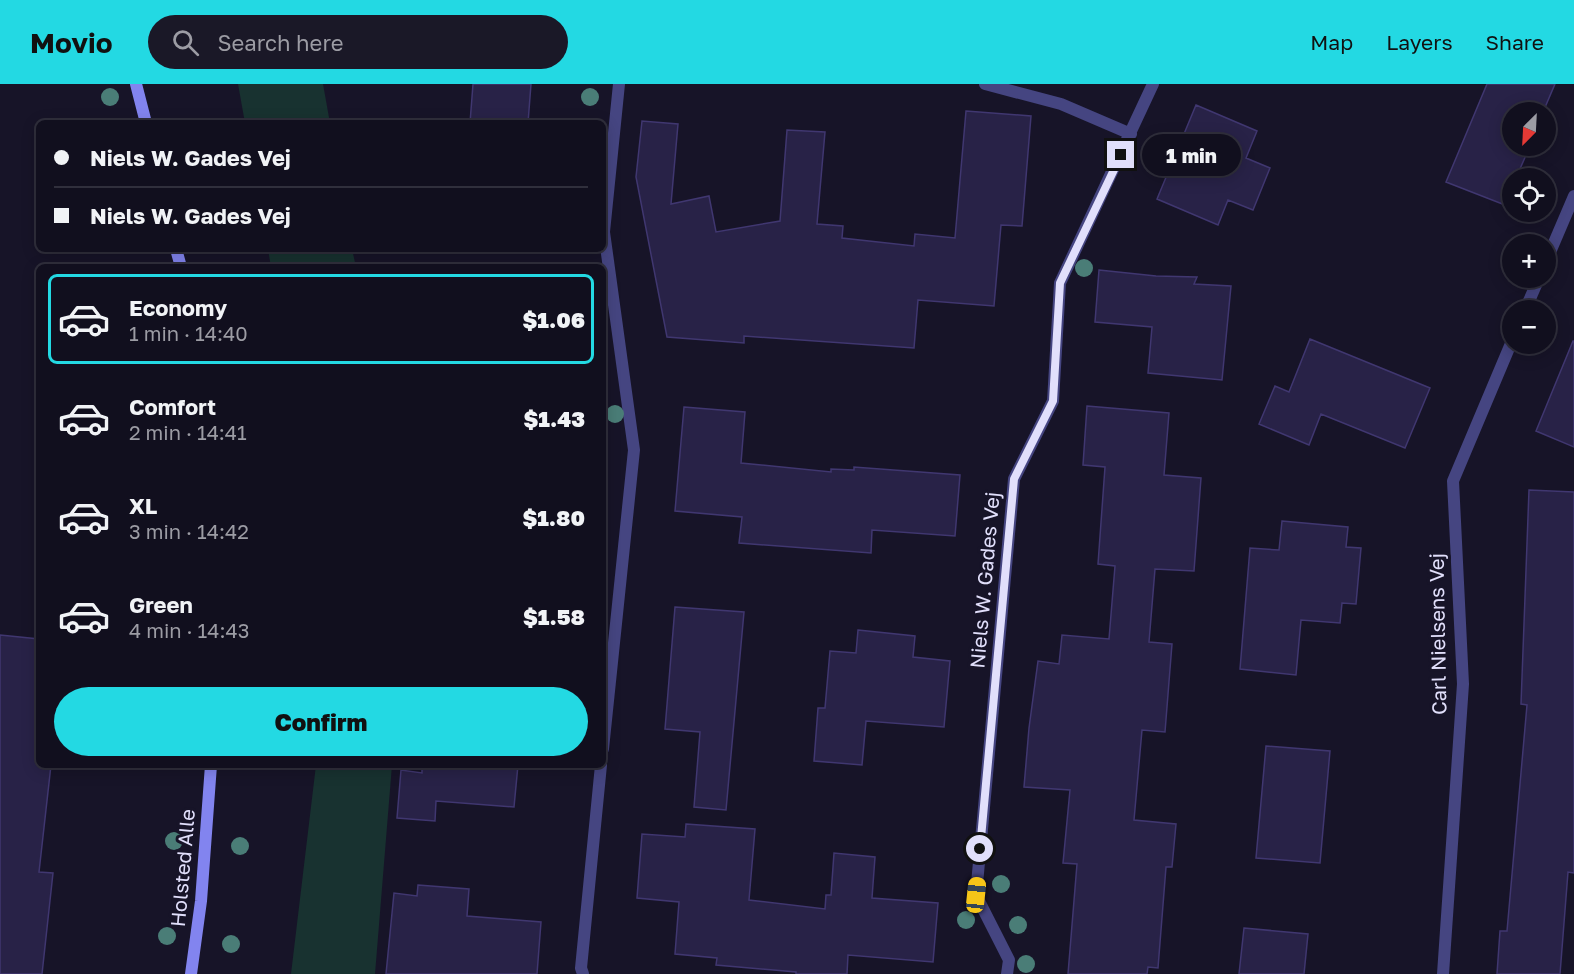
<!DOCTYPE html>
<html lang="en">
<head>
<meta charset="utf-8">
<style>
  body { margin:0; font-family:"Golos Text",sans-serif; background:#1a1827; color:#f1f3f6; height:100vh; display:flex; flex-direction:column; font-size:22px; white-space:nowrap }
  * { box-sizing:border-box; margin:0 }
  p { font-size:20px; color:#9c9ca4 }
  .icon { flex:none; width:33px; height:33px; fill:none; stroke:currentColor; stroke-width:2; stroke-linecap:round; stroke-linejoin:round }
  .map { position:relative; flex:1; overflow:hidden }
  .sheet { position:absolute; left:36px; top:180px; width:570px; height:504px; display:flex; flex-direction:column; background:#110f1e; border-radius:9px; box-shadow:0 3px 15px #0003,0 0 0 2px #302f3c }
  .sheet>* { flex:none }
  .banner { position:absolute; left:36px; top:36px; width:570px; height:132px; border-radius:9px; box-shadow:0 3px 15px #0003,0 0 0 2px #302f3c; display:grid; align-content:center; height:132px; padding:0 18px; background:#110f1e }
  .needle { width:39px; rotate:204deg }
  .tools { position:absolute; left:1502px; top:18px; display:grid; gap:12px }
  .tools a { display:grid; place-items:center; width:54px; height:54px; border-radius:50%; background:#110f1e; box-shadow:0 3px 15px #0003,0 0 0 2px #302f3c; font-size:30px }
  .end { position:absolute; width:27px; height:27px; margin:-14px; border:8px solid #e1dffb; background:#111; box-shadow:0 0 0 3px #111 }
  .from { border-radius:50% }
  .bubble { position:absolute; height:42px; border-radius:21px; background:#110f1e; box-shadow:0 3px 15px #0003,0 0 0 2px #302f3c; font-size:20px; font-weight:800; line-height:42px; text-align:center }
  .car { position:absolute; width:18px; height:36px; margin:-18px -9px; border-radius:8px; box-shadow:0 0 4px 2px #0007; background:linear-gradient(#f5c518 24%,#345 0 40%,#f5c518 0 76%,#345 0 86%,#f5c518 0) }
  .banner b { display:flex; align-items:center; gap:21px; height:57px; font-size:22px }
  .banner b+b { border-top:2px solid #302f3c }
  .banner i { width:15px; height:15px; background:#f1f3f6 }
  ul { padding:10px 0 0; list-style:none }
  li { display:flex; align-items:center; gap:18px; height:90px; margin:0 12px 9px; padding:0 6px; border:3px solid transparent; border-radius:9px }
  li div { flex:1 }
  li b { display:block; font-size:22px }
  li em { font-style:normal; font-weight:800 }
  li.selected { border-color:#23d9e3 }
  li>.icon { width:54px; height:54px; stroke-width:1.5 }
  .primary-button { display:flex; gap:12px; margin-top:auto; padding:12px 18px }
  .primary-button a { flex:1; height:69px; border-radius:36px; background:#23d9e3; color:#111; font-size:24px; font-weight:800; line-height:69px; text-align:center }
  header { display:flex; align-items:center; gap:36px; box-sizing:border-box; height:84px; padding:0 30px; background:#23d9e3; color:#111 }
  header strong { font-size:28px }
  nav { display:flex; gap:33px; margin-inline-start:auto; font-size:21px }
  .search { width:420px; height:54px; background:#1a1827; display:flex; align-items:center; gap:15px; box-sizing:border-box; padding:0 21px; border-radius:33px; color:#9c9ca4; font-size:22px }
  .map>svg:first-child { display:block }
</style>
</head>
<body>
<header>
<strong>Movio</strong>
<div class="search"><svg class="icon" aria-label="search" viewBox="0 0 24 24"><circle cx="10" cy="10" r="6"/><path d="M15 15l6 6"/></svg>Search here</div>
<nav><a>Map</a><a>Layers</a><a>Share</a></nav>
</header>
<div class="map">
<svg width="1574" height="890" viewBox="0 0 1574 890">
  <rect width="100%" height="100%" fill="#171428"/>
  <!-- green -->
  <path fill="#183230" d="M238 0H323L330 39H245Z
    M268 165H352L356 183H271Z
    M316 681H392L375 890H291Z"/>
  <!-- building -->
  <path fill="#282247" stroke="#403770" stroke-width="1.5" d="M473 0H531L528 39H470Z
    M1487 0H1555L1543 28H1512V62H1530L1516 94H1512V104L1505 121 1446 98Z
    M1196 21 1257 47 1246 74 1270 84 1253 126 1228 116 1218 141 1157 115Z
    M966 27 1031 32 1022 142 1001 141 994 222 918 216 914 264 744 252V259L667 253 636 93 642 37 678 40 671 120 709 112 716 148 780 137 787 46 825 48 817 140 843 142 842 154 914 162 915 150 955 154Z
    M1099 186 1156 192 1197 193 1194 200 1231 202 1222 296 1148 289 1152 243 1095 238Z
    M1310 255 1430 304 1405 364 1321 330 1309 361 1259 340 1275 302 1289 308Z
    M1573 257H1574V363L1536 347Z
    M1087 322 1169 329 1164 391 1201 394 1194 487 1155 485 1149 558 1172 560 1165 648 1142 646 1134 736 1176 740 1172 783H1166L1158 884 1148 883 1147 890H1068L1077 780 1063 779 1070 706 1024 703 1029 644 1038 577 1059 580 1062 551 1109 555 1115 482 1098 480 1105 383 1083 381Z
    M684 323 745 328 741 379 831 388V385L854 386V383L960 391 955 452 872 446 871 469 739 459 742 433 675 427Z
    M1529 406 1574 408V789L1568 788 1560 890H1497L1500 847H1507L1527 621 1521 620Z
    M1282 437 1348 443 1346 463 1361 464 1356 520 1342 519 1340 539 1301 536 1296 591 1240 585 1250 464 1279 466Z
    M675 523 744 528 726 726 694 723 700 648 665 645Z
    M858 546 915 552 913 573 950 577 944 643 866 637 862 681 814 677 818 624H825L830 567 856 569Z
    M0 551 39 555V681H51L39 788 53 789 42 890H0Z
    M1266 662 1330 667 1320 779 1256 774Z
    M422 681H518L514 723 436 717 435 737 397 734 401 686 422 689Z
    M686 740 755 745 749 816 825 825 826 811H831L834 769 875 773 872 814 938 819 933 878 848 871 847 890H796V888L716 881 717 874 675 870 679 818 637 814 642 750 685 753Z
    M418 801 469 805 467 832 541 838 537 890H386L394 809 417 812Z
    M1244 844 1308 850 1304 890H1239Z"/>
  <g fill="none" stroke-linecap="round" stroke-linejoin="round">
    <!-- street -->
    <path stroke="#454581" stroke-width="12" d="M985 0 1061 20 1131 50
      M1545 180 1574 112
      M1525 226 1539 194
      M603 665 634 366 604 148 619 0
      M583 890 581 884 601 681
      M1007 890 1009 876 976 811 1014 395 1053 317 1060 199 1153 0
      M1443 890 1463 600 1453 397 1512 257"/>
    <!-- secondary -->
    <path stroke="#8284ef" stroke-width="12" d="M136 0 146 39
      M176 165 181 183
      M191 890 201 817 211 681"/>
  </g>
  <!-- trees -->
  <g fill="#4a7d77">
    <circle cx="110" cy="13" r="9"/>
    <circle cx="590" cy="13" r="9"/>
    <circle cx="1084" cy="184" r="9"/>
    <circle cx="615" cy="330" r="9"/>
    <circle cx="174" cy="757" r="9"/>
    <circle cx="240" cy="762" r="9"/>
    <circle cx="1001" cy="800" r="9"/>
    <circle cx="966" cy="836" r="9"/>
    <circle cx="1018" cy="841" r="9"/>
    <circle cx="167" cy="852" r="9"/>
    <circle cx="231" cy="860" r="9"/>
    <circle cx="1026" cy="880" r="9"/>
  </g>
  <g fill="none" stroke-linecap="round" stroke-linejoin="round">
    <!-- route -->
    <path stroke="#e1dffb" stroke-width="8" d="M980 765 1014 395 1053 317 1060 199 1121 71"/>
  </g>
  <g text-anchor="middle" stroke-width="6" stroke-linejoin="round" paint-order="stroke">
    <!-- street labels -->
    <g font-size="20" fill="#e1dffb" stroke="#171428">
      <text transform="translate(985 496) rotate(-85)" y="7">Niels W. Gades Vej</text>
      <text transform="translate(1438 550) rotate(-91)" y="7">Carl Nielsens Vej</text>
      <text transform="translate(183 784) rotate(-85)" y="7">Holsted Alle</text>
    </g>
  </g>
</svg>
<div class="tools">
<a><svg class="needle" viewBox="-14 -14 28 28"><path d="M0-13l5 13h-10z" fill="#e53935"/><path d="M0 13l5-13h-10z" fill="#9c9ca4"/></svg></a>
<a><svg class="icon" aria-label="locate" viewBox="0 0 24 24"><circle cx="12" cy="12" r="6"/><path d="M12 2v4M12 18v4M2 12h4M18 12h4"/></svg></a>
<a>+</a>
<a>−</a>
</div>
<i class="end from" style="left:980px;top:765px"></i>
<i class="end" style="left:1121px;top:71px"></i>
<div class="bubble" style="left:1142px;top:50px;width:99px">1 min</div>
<i class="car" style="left:976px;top:811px;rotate:6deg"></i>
<div class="banner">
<b><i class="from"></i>Niels W. Gades Vej</b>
<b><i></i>Niels W. Gades Vej</b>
</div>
<section class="sheet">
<ul>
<li class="selected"><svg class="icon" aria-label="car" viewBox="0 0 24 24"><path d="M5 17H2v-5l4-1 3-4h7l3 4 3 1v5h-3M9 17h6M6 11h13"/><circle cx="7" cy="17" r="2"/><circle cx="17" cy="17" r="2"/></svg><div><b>Economy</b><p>1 min · 14:40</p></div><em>$1.06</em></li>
<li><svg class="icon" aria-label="car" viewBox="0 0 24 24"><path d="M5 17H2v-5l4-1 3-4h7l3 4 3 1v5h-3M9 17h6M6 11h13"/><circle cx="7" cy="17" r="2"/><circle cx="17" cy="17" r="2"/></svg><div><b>Comfort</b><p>2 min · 14:41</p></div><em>$1.43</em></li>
<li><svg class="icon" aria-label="car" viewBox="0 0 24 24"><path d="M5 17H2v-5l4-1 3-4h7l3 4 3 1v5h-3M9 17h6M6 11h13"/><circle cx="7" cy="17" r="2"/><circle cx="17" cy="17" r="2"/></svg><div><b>XL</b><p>3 min · 14:42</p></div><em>$1.80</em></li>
<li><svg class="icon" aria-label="car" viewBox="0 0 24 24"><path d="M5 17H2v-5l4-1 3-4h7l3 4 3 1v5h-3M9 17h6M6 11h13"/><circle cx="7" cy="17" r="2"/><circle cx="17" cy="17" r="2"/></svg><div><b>Green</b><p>4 min · 14:43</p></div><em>$1.58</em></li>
</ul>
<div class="primary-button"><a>Confirm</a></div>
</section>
</div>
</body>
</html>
